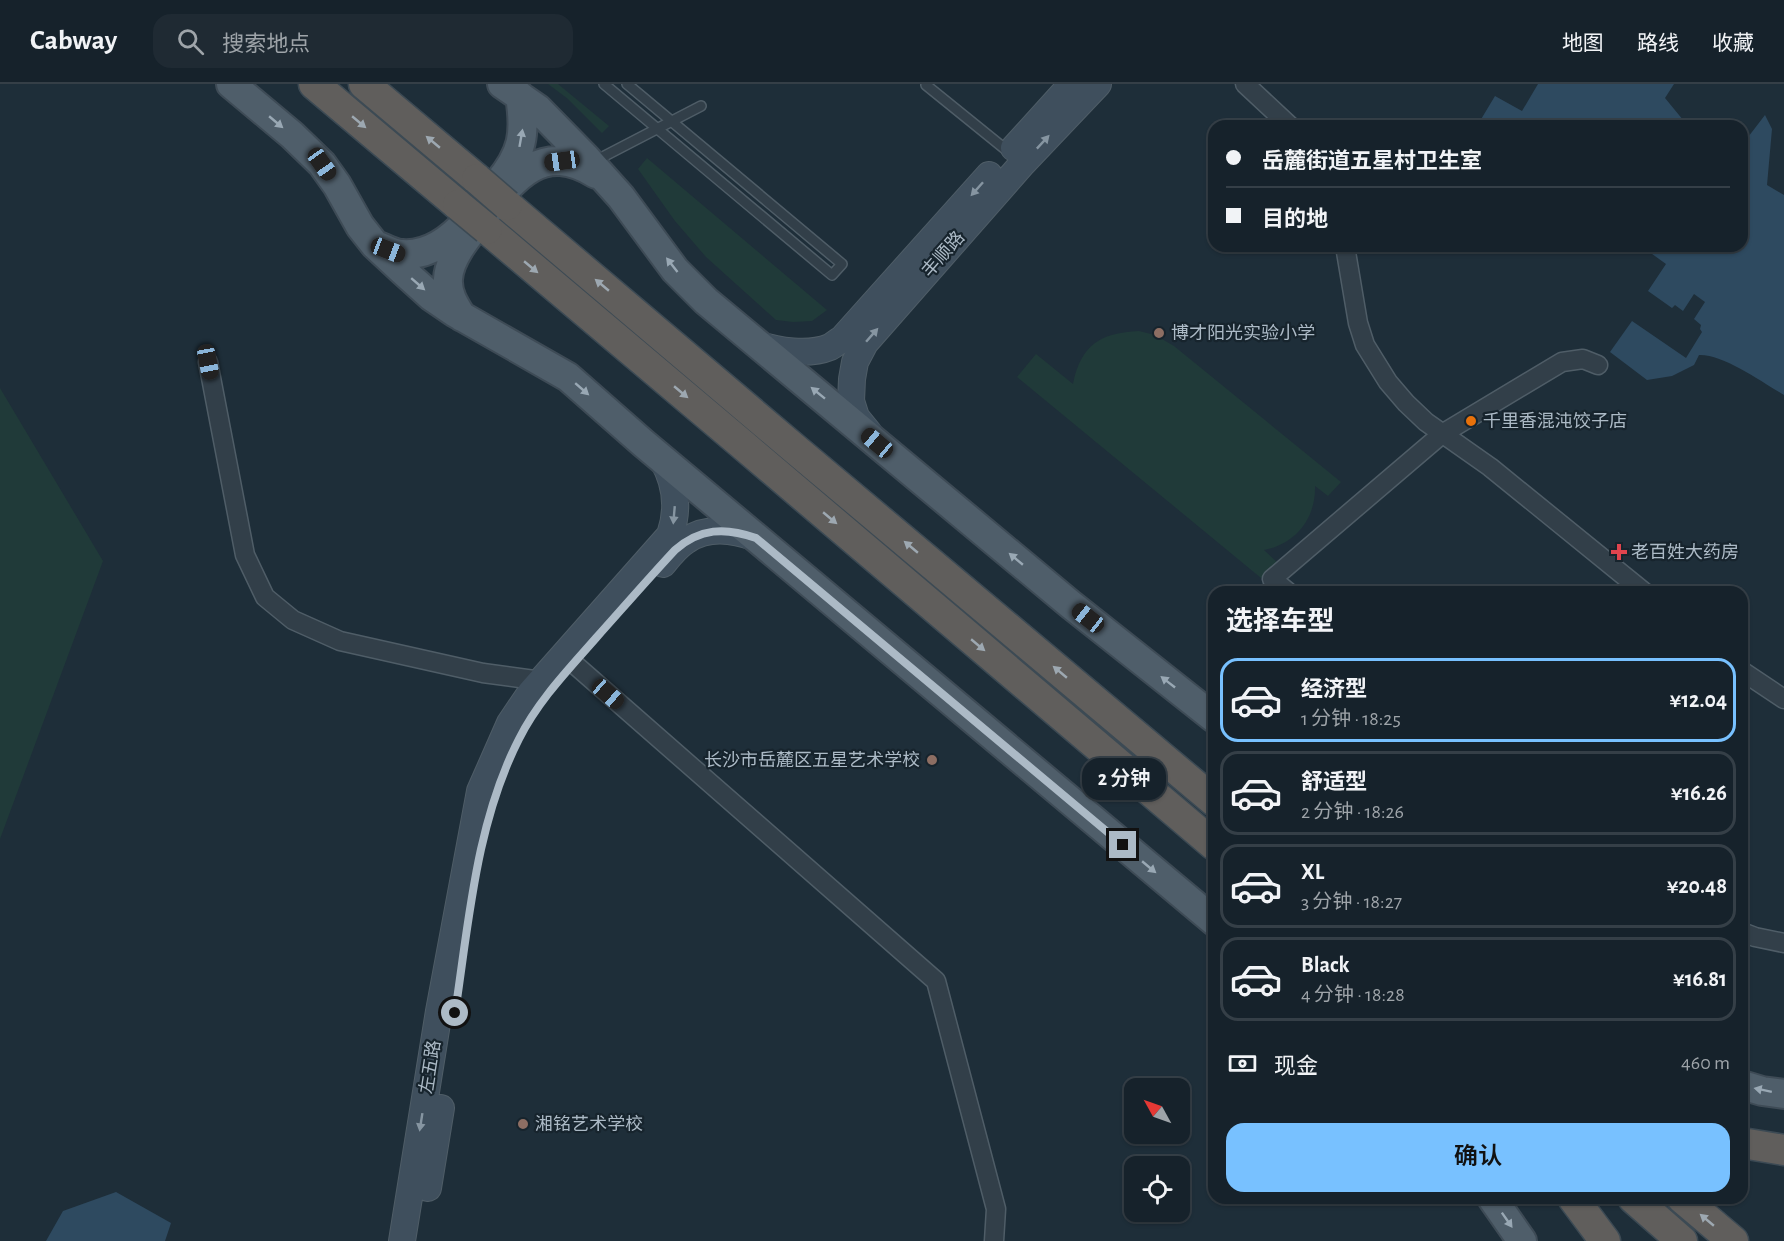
<!DOCTYPE html>
<html lang="zh">
<head>
<meta charset="utf-8">
<style>
  body { margin:0; font-family:"Alegreya Sans","Noto Sans SC",sans-serif; background:#1f2a33; color:#f1f3f6; height:100vh; display:flex; flex-direction:column; font-size:22px; white-space:nowrap }
  * { box-sizing:border-box; margin:0 }
  p { font-size:20px; color:#9ea4a9 }
  .icon { flex:none; width:33px; height:33px; fill:none; stroke:currentColor; stroke-width:2; stroke-linecap:round; stroke-linejoin:round }
  .map { position:relative; flex:1; overflow:hidden }
  .details { position:absolute; left:1208px; top:502px; width:540px; height:618px; display:flex; flex-direction:column; background:#16222b; border-radius:18px; box-shadow:0 2px 4px #0004,0 0 0 2px #353f47 }
  .details>* { flex:none }
  .banner { position:absolute; left:1208px; top:36px; width:540px; height:132px; border-radius:18px; box-shadow:0 2px 4px #0004,0 0 0 2px #353f47; display:grid; align-content:center; height:132px; padding:0 18px; background:#16222b }
  .needle { width:39px; rotate:310deg }
  .buttons { position:absolute; left:1124px; top:994px; display:grid; gap:12px }
  .buttons a { display:grid; place-items:center; width:66px; height:66px; border-radius:12px; background:#16222b; box-shadow:0 2px 4px #0004,0 0 0 2px #353f47; font-size:30px }
  .end { position:absolute; width:27px; height:27px; margin:-14px; border:8px solid #acbac6; background:#111; box-shadow:0 0 0 3px #111 }
  .from { border-radius:50% }
  .bubble { position:absolute; height:42px; border-radius:18px; background:#16222b; box-shadow:0 2px 4px #0004,0 0 0 2px #353f47; font-size:20px; font-weight:600; line-height:42px; text-align:center }
  .car { position:absolute; width:18px; height:36px; margin:-18px -9px; border-radius:8px; box-shadow:0 0 4px 2px #0007; background:linear-gradient(#222 24%,#8ab4d8 0 40%,#222 0 76%,#8ab4d8 0 86%,#222 0) }
  .banner b { display:flex; align-items:center; gap:21px; height:57px; font-size:22px }
  .banner b+b { border-top:2px solid #353f47 }
  .banner i { width:15px; height:15px; background:#f1f3f6 }
  ul { padding:0; list-style:none }
  li { display:flex; align-items:center; gap:18px; height:84px; margin:0 12px 9px; padding:0 6px; border:3px solid #353f47; border-radius:18px }
  li div { flex:1 }
  li b { display:block; font-size:22px }
  li em { font-style:normal; font-weight:600 }
  li.on { border-color:#78c1ff }
  li>.icon { width:54px; height:54px; stroke-width:1.5 }
  h2 { padding:0 18px; font-size:27px; line-height:72px }
  .pay { display:flex; align-items:center; gap:15px; height:66px; padding:0 18px; font-size:22px }
  .pay p { margin-inline-start:auto }
  .cta { display:flex; gap:12px; margin-top:auto; padding:12px 18px }
  .cta a { flex:1; height:69px; border-radius:18px; background:#78c1ff; color:#111; font-size:24px; font-weight:600; line-height:69px; text-align:center }
  header { display:flex; align-items:center; gap:36px; box-sizing:border-box; height:84px; padding:0 30px; background:#16222b; border-bottom:2px solid #353f47 }
  header strong { font-size:28px }
  nav { display:flex; gap:33px; margin-inline-start:auto; font-size:21px }
  .search { width:420px; height:54px; background:#1f2a33; display:flex; align-items:center; gap:15px; box-sizing:border-box; padding:0 21px; border-radius:18px; color:#9ea4a9; font-size:22px }
  .map>svg:first-child { display:block }
</style>
</head>
<body>
<header>
<strong>Cabway</strong>
<div class="search"><svg class="icon" aria-label="search" viewBox="0 0 24 24"><circle cx="10" cy="10" r="6"/><path d="M15 15l6 6"/></svg>搜索地点</div>
<nav><a>地图</a><a>路线</a><a>收藏</a></nav>
</header>
<div class="map">
<svg width="1784" height="1157" viewBox="0 0 1784 1157">
  <rect width="100%" height="100%" fill="#1e2e39"/>
  <!-- green -->
  <path fill="#203a39" d="M548 0H558L609 42 602 49 568 15Z
    M647 74 808 210 827 226 812 237 793 238 776 236 706 173 675 137 638 85Z
    M1139 247 1155 251 1174 262 1341 398 1328 412 1315 402C1316 434 1296 460 1264 466L1279 480 1261 494 1017 293 1036 270 1073 300C1081 260 1101 249 1139 247Z
    M0 304 103 477 0 755Z"/>
  <!-- water -->
  <path fill="#2e4a60" d="M1538 0H1674L1665 14 1688 42H1477L1495 12 1522 27Z
    M1765 31 1772 45 1767 101 1784 111V311C1762 298 1723 270 1699 271L1694 281 1672 292 1647 296 1610 268 1632 237 1686 274 1702 248 1700 245 1701 241 1694 235 1705 218 1694 210 1683 227 1675 221 1672 224 1648 207 1666 180 1641 162H1742V61Z
    M116 1108 171 1139 165 1157H46L63 1127Z"/>
  <g fill="none" stroke-linecap="round" stroke-linejoin="round">
    <!-- service casing -->
    <g stroke="#4f5d67" stroke-width="12">
      <path id="service" d="M604 0 832 191 842 180 627 0
        M926 1 1010 69
        M593 78 701 22"/>
    </g>
    <!-- minor casing -->
    <g stroke="#4f5d67" stroke-width="21">
      <path id="minor" d="M1245 0 1290 42
        M1345 162 1358 239 1365 261 1388 298 1406 319 1426 338 1490 383 1644 508
        M208 278 245 471 265 513 293 536 340 557 483 589 549 598
        M1288 508 1272 495 1442 350 1562 278 1583 275 1598 281
        M573 579 936 897 996 1125 994 1157
        M1742 587 1784 615
        M1742 848 1755 853 1784 859"/>
    </g>
    <!-- secondary casing -->
    <g stroke="#4f5d67" stroke-width="28">
      <path id="secondary" d="M1014 64 1072 0
        M757 260C778 267 808 272 830 263 834 261 838 257 842 255L989 91
        M869 349 856 333 851 317 852 295 855 278 865 259 1023 79 1098 0
        M663 480C670 471 677 462 687 456 708 442 735 446 756 454
        M428 1104 441 1024
        M402 1157 439 927 480 707 510 639 531 608 670 451C679 425 676 399 662 375"/>
    </g>
    <!-- primary casing -->
    <g stroke="#3e4b56" stroke-width="32">
      <path id="primary" d="M231 0 292 51 322 80 337 101 360 142 375 161 403 187 432 213 454 228 568 293 643 359 1214 837
        M502 0 538 25 586 74 621 113 675 186 706 217 1070 520 1214 634
        M498 99C523 69 526 50 520 12
        M376 161C384 164 394 170 402 170 429 172 450 156 467 137
        M462 233C455 222 447 210 448 195 449 174 468 152 481 136 513 95 541 56 596 90
        M1742 1001 1762 1007 1784 1010
        M1492 1114 1522 1157"/>
    </g>
    <!-- trunk casing -->
    <g stroke="#3c4a54" stroke-width="33">
      <path id="trunk" d="M314 0 458 121
        M364 0 477 95
        M507 121 795 365 1214 717
        M487 145 743 361 1214 761
        M1742 1059 1784 1066
        M1573 1114 1605 1157
        M1633 1114 1682 1157
        M1682 1114 1733 1157"/>
    </g>
    <!-- service -->
    <use href="#service" stroke="#323f49" stroke-width="9"/>
    <!-- minor -->
    <use href="#minor" stroke="#323f49" stroke-width="18"/>
    <!-- secondary -->
    <use href="#secondary" stroke="#3f4f5d" stroke-width="26"/>
    <!-- primary -->
    <use href="#primary" stroke="#4f5e6a" stroke-width="28"/>
    <!-- trunk -->
    <use href="#trunk" stroke="#605e5c" stroke-width="30"/>
    <!-- trunk-bridge casing -->
    <g stroke="#3c4a54" stroke-width="33" stroke-linecap="butt">
      <path id="trunk-bridge" d="M477 95 507 121
        M458 121 487 145"/>
    </g>
    <!-- trunk-bridge -->
    <use href="#trunk-bridge" stroke="#605e5c" stroke-width="30"/>
  </g>
  <!-- one-way arrows -->
  <defs><path id="oneway-solid" d="M-6-.8H1V-3.2L6.5 0L1 3.2V.8H-6Z" transform="scale(1.5)"/></defs>
  <g fill="#99a8b4">
    <use href="#oneway-solid" transform="translate(276 38) rotate(40)"/>
    <use href="#oneway-solid" transform="translate(521 54) rotate(-80)"/>
    <use href="#oneway-solid" transform="translate(672 181) rotate(-128)"/>
    <use href="#oneway-solid" transform="translate(418 200) rotate(41)"/>
    <use href="#oneway-solid" transform="translate(582 305) rotate(41)"/>
    <use href="#oneway-solid" transform="translate(818 309) rotate(-141)"/>
    <use href="#oneway-solid" transform="translate(1016 475) rotate(-140)"/>
    <use href="#oneway-solid" transform="translate(1168 598) rotate(-142)"/>
    <use href="#oneway-solid" transform="translate(1149 783) rotate(40)"/>
    <use href="#oneway-solid" transform="translate(1763 1006) rotate(-168)"/>
    <use href="#oneway-solid" transform="translate(1507 1136) rotate(55)"/>
  </g>
  <g fill="#9da8b1">
    <use href="#oneway-solid" transform="translate(359 38) rotate(40)"/>
    <use href="#oneway-solid" transform="translate(433 58) rotate(-140)"/>
    <use href="#oneway-solid" transform="translate(531 183) rotate(40)"/>
    <use href="#oneway-solid" transform="translate(602 201) rotate(-140)"/>
    <use href="#oneway-solid" transform="translate(681 308) rotate(40)"/>
    <use href="#oneway-solid" transform="translate(830 434) rotate(40)"/>
    <use href="#oneway-solid" transform="translate(911 463) rotate(-140)"/>
    <use href="#oneway-solid" transform="translate(978 561) rotate(40)"/>
    <use href="#oneway-solid" transform="translate(1060 588) rotate(-140)"/>
    <use href="#oneway-solid" transform="translate(1707 1136) rotate(-140)"/>
  </g>
  <g fill="#8695a1">
    <use href="#oneway-solid" transform="translate(1043 58) rotate(-47)"/>
    <use href="#oneway-solid" transform="translate(977 105) rotate(132)"/>
    <use href="#oneway-solid" transform="translate(872 251) rotate(-49)"/>
    <use href="#oneway-solid" transform="translate(674 431) rotate(95)"/>
    <use href="#oneway-solid" transform="translate(421 1038) rotate(99)"/>
  </g>
  <g fill="none" stroke-linecap="round" stroke-linejoin="round">
    <!-- route -->
    <path stroke="#acbac6" stroke-width="8" d="M455 929C469 837 476 739 519 655 538 617 568 586 596 554 622 525 648 495 675 466 700 444 725 443 756 454L1123 761"/>
  </g>
  <!-- markers -->
  <g fill="#8d6e63" stroke="#17242d" stroke-width="2">
    <circle cx="1159" cy="249" r="6"/>
    <circle cx="932" cy="676" r="6"/>
    <circle cx="523" cy="1040" r="6"/>
  </g>
  <circle fill="#e8710a" stroke="#17242d" stroke-width="2" cx="1471" cy="337" r="6"/>
  <path fill="#e0444e" stroke="#17242d" stroke-width="2" d="M1616 459h6v6h6v6h-6v6h-6v-6h-6v-6h6z"/>
  <g text-anchor="middle" stroke-width="4.5" stroke-linejoin="round" paint-order="stroke">
    <!-- street labels -->
    <g font-size="18" fill="#acbac6" stroke="#17242d">
      <text transform="translate(943 170) rotate(-49)" y="6">丰顺路</text>
      <text transform="translate(430 983) rotate(-81)" y="6">左五路</text>
    </g>
    <!-- poi labels -->
    <g font-size="18" fill="#acbac6" stroke="#17242d" text-anchor="start">
      <text x="1171" y="255">博才阳光实验小学</text>
      <text x="1483" y="343">千里香混沌饺子店</text>
      <text x="1631" y="474">老百姓大药房</text>
      <text x="920" y="682" text-anchor="end">长沙市岳麓区五星艺术学校</text>
      <text x="535" y="1046">湘铭艺术学校</text>
    </g>
  </g>
</svg>
<div class="buttons">
<a><svg class="needle" viewBox="-14 -14 28 28"><path d="M0-13l5 13h-10z" fill="#e53935"/><path d="M0 13l5-13h-10z" fill="#9ea4a9"/></svg></a>
<a><svg class="icon" aria-label="locate" viewBox="0 0 24 24"><circle cx="12" cy="12" r="6"/><path d="M12 2v4M12 18v4M2 12h4M18 12h4"/></svg></a>
</div>
<i class="end from" style="left:455px;top:929px"></i>
<i class="end" style="left:1123px;top:761px"></i>
<div class="bubble" style="left:1082px;top:674px;width:84px">2 分钟</div>
<i class="car" style="left:562px;top:77px;rotate:262deg"></i>
<i class="car" style="left:322px;top:80px;rotate:145deg"></i>
<i class="car" style="left:388px;top:166px;rotate:111deg"></i>
<i class="car" style="left:208px;top:278px;rotate:169deg"></i>
<i class="car" style="left:877px;top:359px;rotate:310deg"></i>
<i class="car" style="left:1088px;top:534px;rotate:308deg"></i>
<i class="car" style="left:608px;top:610px;rotate:131deg"></i>
<div class="banner">
<b><i class="from"></i>岳麓街道五星村卫生室</b>
<b><i></i>目的地</b>
</div>
<section class="details">
<h2>选择车型</h2>
<ul>
<li class="on"><svg class="icon" aria-label="car" viewBox="0 0 24 24"><path d="M5 17H2v-5l4-1 3-4h7l3 4 3 1v5h-3M9 17h6M6 11h13"/><circle cx="7" cy="17" r="2"/><circle cx="17" cy="17" r="2"/></svg><div><b>经济型</b><p>1 分钟 · 18:25</p></div><em>¥12.04</em></li>
<li><svg class="icon" aria-label="car" viewBox="0 0 24 24"><path d="M5 17H2v-5l4-1 3-4h7l3 4 3 1v5h-3M9 17h6M6 11h13"/><circle cx="7" cy="17" r="2"/><circle cx="17" cy="17" r="2"/></svg><div><b>舒适型</b><p>2 分钟 · 18:26</p></div><em>¥16.26</em></li>
<li><svg class="icon" aria-label="car" viewBox="0 0 24 24"><path d="M5 17H2v-5l4-1 3-4h7l3 4 3 1v5h-3M9 17h6M6 11h13"/><circle cx="7" cy="17" r="2"/><circle cx="17" cy="17" r="2"/></svg><div><b>XL</b><p>3 分钟 · 18:27</p></div><em>¥20.48</em></li>
<li><svg class="icon" aria-label="car" viewBox="0 0 24 24"><path d="M5 17H2v-5l4-1 3-4h7l3 4 3 1v5h-3M9 17h6M6 11h13"/><circle cx="7" cy="17" r="2"/><circle cx="17" cy="17" r="2"/></svg><div><b>Black</b><p>4 分钟 · 18:28</p></div><em>¥16.81</em></li>
</ul>
<div class="pay"><svg class="icon" aria-label="cash" viewBox="0 0 24 24"><path d="M3 7h18v10H3z"/><circle cx="12" cy="12" r="2"/></svg>现金<p>460 m</p></div>
<div class="cta"><a>确认</a></div>
</section>
</div>
</body>
</html>
